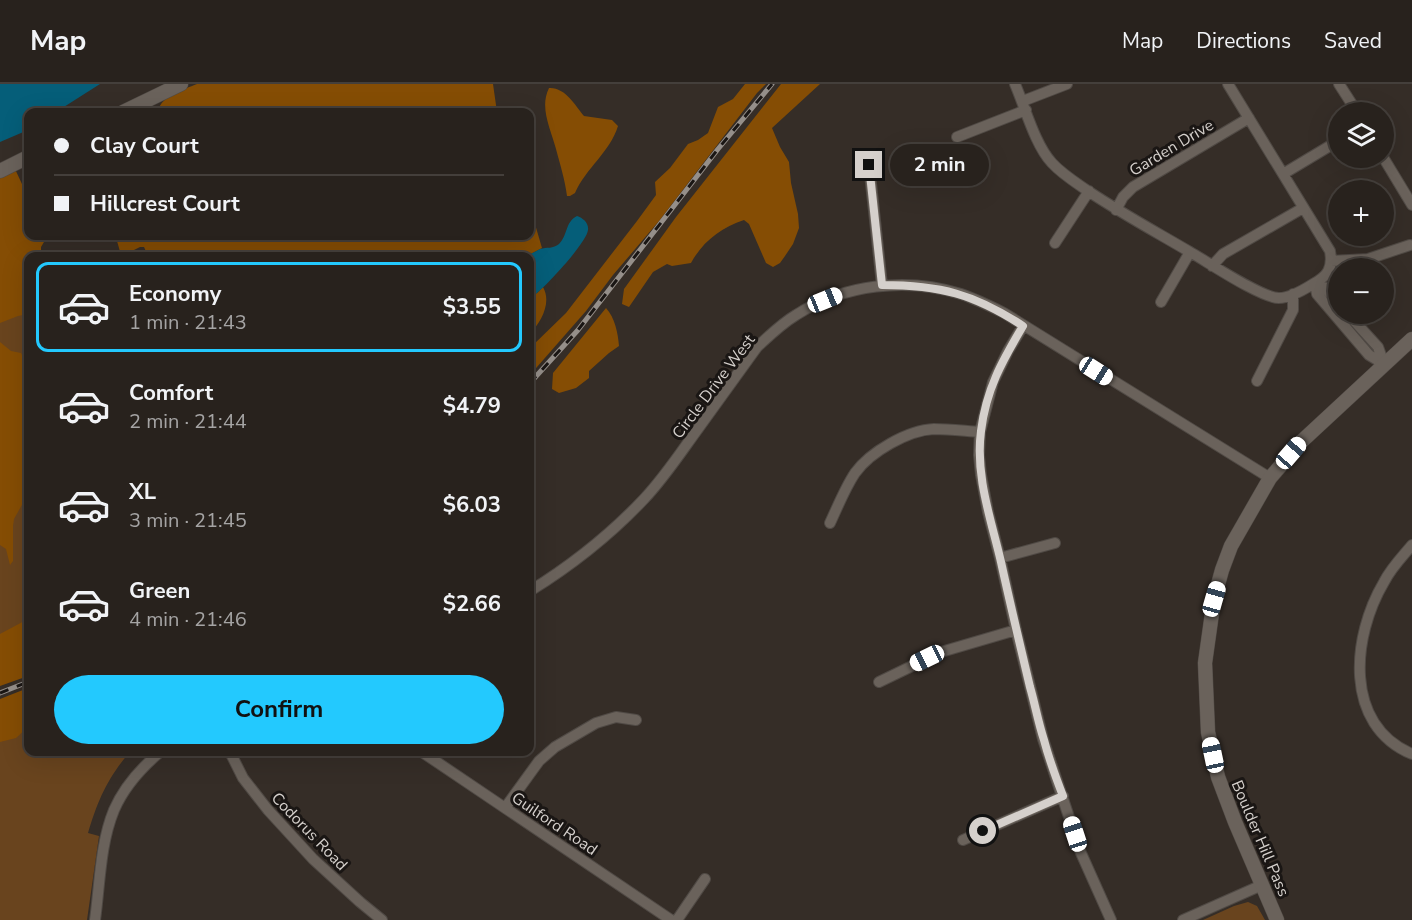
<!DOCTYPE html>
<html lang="en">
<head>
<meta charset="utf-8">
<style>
  body { margin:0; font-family:"Nunito Sans",sans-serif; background:#302a26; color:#f1f3f6; height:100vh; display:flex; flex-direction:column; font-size:22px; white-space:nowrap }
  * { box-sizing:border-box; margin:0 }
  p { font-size:20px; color:#a5a4a4 }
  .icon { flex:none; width:33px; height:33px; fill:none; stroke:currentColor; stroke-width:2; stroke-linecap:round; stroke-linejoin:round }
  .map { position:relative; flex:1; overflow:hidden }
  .sheet { position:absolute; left:24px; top:168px; width:510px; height:504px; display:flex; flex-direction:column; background:#28221d; border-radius:12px; box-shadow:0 6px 24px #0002,0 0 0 2px #443f3b }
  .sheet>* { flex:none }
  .guide { position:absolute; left:24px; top:24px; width:510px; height:132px; border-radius:12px; box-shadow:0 6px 24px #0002,0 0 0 2px #443f3b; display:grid; align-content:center; height:132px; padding:0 30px; background:#28221d }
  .fabs { position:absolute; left:1328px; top:18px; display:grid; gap:12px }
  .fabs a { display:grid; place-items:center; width:66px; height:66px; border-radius:50%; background:#28221d; box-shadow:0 6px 24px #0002,0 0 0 2px #443f3b; font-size:30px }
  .end { position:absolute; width:27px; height:27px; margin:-14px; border:8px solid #d5d0cc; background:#111; box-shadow:0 0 0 3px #111 }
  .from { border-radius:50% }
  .bubble { position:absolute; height:42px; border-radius:21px; background:#28221d; box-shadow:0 6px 24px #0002,0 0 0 2px #443f3b; font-size:20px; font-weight:700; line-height:42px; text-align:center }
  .car { position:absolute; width:18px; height:36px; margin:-18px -9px; border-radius:8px; box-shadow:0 0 4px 2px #0007; background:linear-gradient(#fff 24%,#345 0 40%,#fff 0 76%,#345 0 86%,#fff 0) }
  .guide b { display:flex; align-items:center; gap:21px; height:57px; font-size:22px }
  .guide b+b { border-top:2px solid #443f3b }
  .guide i { width:15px; height:15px; background:#f1f3f6 }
  ul { padding:10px 0 0; list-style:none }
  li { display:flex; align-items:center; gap:18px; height:90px; margin:0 12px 9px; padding:0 18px; border:3px solid transparent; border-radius:12px }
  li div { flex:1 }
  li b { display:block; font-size:22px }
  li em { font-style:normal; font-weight:700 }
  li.on { border-color:#23c9fe }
  li>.icon { width:54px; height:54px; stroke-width:1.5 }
  .button { display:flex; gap:12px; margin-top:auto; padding:12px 30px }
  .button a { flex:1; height:69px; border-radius:36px; background:#23c9fe; color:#111; font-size:24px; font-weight:700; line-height:69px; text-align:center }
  header { display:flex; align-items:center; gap:36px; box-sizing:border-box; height:84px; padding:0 30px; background:#28221d; border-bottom:2px solid #443f3b }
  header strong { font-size:28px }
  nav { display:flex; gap:33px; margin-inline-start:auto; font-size:21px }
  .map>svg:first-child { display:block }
</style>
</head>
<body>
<header>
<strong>Map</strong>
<nav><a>Map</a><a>Directions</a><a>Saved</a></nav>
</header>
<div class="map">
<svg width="1412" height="836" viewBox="0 0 1412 836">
  <rect width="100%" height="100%" fill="#352d27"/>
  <!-- green -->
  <path fill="#69441e" d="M0 94 28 172V588L0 598Z
    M28 606V668H128L129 669C107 695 98 716 88 749L99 752 87 836H0V617Z
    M1248 818 1257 822 1265 836H1203L1234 822Z"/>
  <!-- forest -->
  <path fill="#854d04" d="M197 0H493L497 28H155L158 27C162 11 183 6 197 0Z
    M745 0H766L757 9 659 137 613 191 586 227 530 291V264L566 229 637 137 656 111 655 98 670 84 688 60 698 56 708 49 718 23 733 15Z
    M781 0H820L772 44 780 63 789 78 791 99 798 130 799 144 793 160 785 172 780 179 773 183 766 179 749 140 744 136C721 144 703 157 691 179L672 182 667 180 653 188 629 223 622 220 624 205 676 133Z
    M549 4C565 3 575 21 584 32L612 36 618 42C610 68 586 84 575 109L570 112H567C565 96 560 80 556 65 551 45 539 24 549 4Z
    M15 85 28 113V152H46L47 153 41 163V172H28V230L18 232 0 239V94Z
    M530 123 542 164 527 172H148L144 163H140L124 171H121L117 157V152H530Z
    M543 203C552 219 541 238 530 250V212L537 209Z
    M606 224C615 234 618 249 619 262L609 269 589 287V294L576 304 559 309 552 305 553 289Z
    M0 258 11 267 21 269 28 284V410L14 435 13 442V477L10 481 6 465 0 461Z
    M28 535V592L0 602V550Z
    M28 604V643L16 654 0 658V615Z"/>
  <!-- water -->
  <path fill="#055e79" d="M0 0H100L56 28H28V46L0 58Z
    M577 132C583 134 589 139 588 146 587 158 548 200 538 208 535 211 534 211 530 212V172H527C531 170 536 167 540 165 547 163 553 165 559 160 568 151 565 138 577 132Z"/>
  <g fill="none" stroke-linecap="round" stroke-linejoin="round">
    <!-- minor casing -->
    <g stroke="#504a45" stroke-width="12">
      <path id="minor" d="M1015 0C1025 23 1035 61 1052 79 1062 90 1075 98 1088 107 1121 129 1156 148 1190 168 1208 178 1261 214 1279 214 1289 214 1305 205 1313 200 1328 192 1333 184 1330 167L1228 0
        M1339 0 1357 28
        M1023 17 1067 0
        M957 53 1026 26
        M1383 73 1412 121
        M869 81 882 201
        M1283 90 1338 57
        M1116 126 1123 113 1133 103 1249 34
        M1055 159 1089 107
        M1331 177 1368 175 1410 161
        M1212 182 1223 170 1303 124
        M1315 199 1317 210 1369 271 1384 280
        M1315 199 1324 203 1338 218
        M1161 218 1190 168
        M1348 230 1378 263 1384 280
        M1023 242 1008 267 993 298 980 348 979 371 981 391 988 428 1000 474 1016 546 1043 655 1081 769 1111 836
        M1257 297 1293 226V210
        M830 439C838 422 845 404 855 389 870 368 908 346 934 345 949 345 965 347 980 348
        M1412 461C1402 473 1391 484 1384 498 1352 552 1343 641 1412 670
        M1000 474 1055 459
        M530 507C572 481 610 451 644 415 662 396 677 374 692 353 714 323 735 293 757 263 769 252 781 240 796 231 844 200 907 193 961 210 976 215 990 222 1004 229L1270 394
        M879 598 941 568 1016 546
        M230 668 243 694 268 726 313 775 360 818 382 836
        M422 668 671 836
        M505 724 539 677 555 663 596 639 616 633 636 636
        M963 756 1063 712
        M95 836C100 800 100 760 114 726 124 703 141 684 160 668
        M677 836 705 795
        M1183 836 1262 801"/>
    </g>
    <!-- tertiary casing -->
    <g stroke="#504a45" stroke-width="15">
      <path id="tertiary" d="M123 28 181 0
        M0 87 28 73
        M1277 836 1235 738 1218 693 1208 648 1205 579 1214 515 1222 486 1231 462 1270 394 1302 357 1412 255"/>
    </g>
    <!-- minor -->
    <use href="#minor" stroke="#6a625b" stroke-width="10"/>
    <!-- tertiary -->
    <use href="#tertiary" stroke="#6a625b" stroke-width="14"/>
    <!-- rail casing -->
    <g stroke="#958f8a" stroke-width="5">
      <path id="rail" d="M530 299 578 246 718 65 772 0
        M0 609 28 598"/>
    </g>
    <!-- rail -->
    <use href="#rail" stroke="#1a1614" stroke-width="3" stroke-dasharray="9" stroke-linecap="butt"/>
  </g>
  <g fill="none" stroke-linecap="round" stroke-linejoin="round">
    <!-- route -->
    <path stroke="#d5d0cc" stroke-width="8" d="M869 81 882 201C940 201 974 210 1023 242 1002 277 986 306 981 347 975 392 991 435 1001 478 1010 519 1020 561 1030 603 1035 620 1038 638 1044 656 1049 675 1056 694 1063 712L983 747"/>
  </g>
  <g text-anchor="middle" stroke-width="6" stroke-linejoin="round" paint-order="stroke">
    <!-- street labels -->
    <g font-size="16" fill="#d5d0cc" stroke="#1a1614">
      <text transform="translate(1171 63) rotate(-31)" y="6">Garden Drive</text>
      <text transform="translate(713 302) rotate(-53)" y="6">Circle Drive West</text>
      <text transform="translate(555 739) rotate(34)" y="6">Guilford Road</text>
      <text transform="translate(310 747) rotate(46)" y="6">Codorus Road</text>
      <text transform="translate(1261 754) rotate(67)" y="6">Boulder Hill Pass</text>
    </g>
  </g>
</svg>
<div class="fabs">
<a><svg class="icon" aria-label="layers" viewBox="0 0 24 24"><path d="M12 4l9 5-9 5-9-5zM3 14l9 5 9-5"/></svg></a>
<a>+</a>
<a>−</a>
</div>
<i class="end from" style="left:983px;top:747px"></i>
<i class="end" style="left:869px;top:81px"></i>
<div class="bubble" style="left:890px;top:60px;width:99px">2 min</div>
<i class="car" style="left:825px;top:216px;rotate:68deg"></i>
<i class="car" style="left:1096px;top:287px;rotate:122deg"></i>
<i class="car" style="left:1291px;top:369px;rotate:41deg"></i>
<i class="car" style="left:1214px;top:515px;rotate:16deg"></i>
<i class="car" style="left:927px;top:574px;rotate:244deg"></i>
<i class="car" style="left:1213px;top:671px;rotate:348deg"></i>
<i class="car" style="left:1075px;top:750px;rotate:342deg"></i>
<div class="guide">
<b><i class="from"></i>Clay Court</b>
<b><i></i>Hillcrest Court</b>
</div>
<section class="sheet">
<ul>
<li class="on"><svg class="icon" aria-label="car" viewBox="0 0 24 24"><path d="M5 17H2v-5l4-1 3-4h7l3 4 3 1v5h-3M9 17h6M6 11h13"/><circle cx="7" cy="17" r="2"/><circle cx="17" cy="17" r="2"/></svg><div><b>Economy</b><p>1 min · 21:43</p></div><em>$3.55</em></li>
<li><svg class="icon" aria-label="car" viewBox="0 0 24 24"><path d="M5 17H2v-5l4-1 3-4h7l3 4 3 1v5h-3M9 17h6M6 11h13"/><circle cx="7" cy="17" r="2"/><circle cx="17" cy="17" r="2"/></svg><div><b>Comfort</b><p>2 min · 21:44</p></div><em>$4.79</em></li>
<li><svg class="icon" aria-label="car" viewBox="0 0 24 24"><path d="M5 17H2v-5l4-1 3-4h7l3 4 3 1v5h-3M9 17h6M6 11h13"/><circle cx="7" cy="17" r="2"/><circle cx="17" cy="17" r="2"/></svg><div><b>XL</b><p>3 min · 21:45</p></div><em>$6.03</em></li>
<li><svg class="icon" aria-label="car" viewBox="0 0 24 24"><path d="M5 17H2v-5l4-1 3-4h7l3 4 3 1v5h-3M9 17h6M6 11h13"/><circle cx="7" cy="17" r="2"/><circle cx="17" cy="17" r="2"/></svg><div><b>Green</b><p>4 min · 21:46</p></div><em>$2.66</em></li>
</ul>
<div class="button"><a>Confirm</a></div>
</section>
</div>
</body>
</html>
